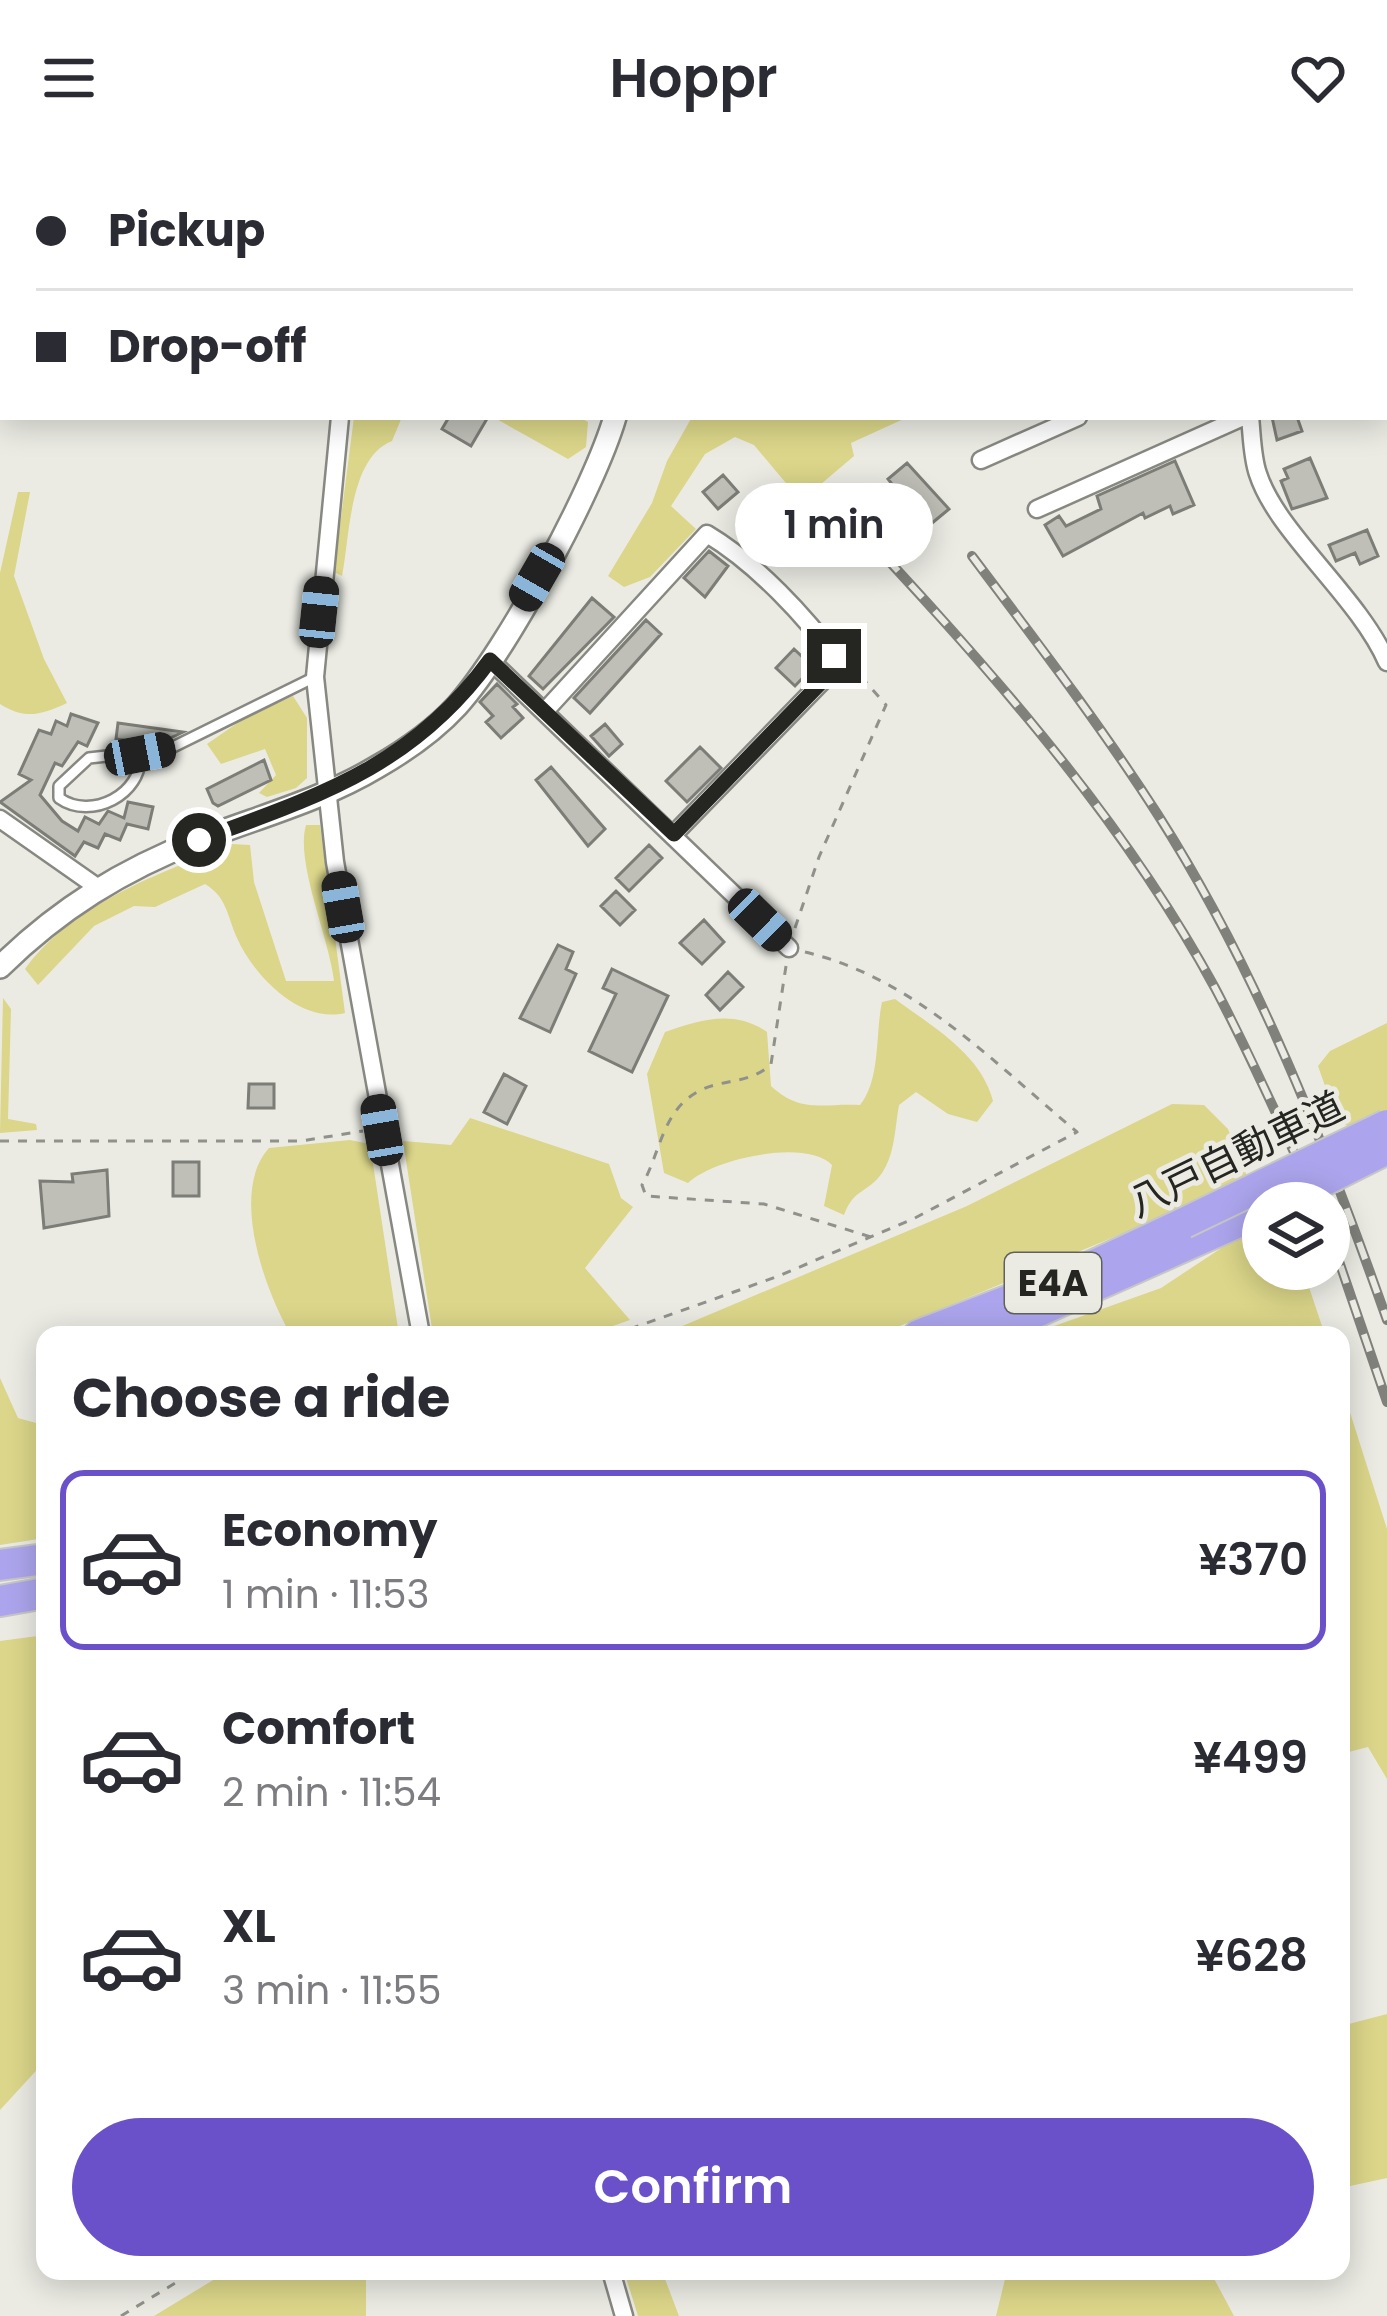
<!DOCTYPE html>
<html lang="en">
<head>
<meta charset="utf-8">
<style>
  body { margin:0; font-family:Poppins,"Noto Sans JP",sans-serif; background:#f2f2f3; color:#2b2b33; height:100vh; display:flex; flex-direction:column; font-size:45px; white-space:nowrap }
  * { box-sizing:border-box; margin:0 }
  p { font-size:39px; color:#7c7c81 }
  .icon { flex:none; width:66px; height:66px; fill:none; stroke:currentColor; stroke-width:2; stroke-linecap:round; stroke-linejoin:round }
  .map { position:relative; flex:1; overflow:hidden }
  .panel { position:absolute; left:36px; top:1170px; width:1314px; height:954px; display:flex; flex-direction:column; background:#fff; border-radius:24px; box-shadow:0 6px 30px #0003 }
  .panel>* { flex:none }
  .hud { position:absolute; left:0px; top:0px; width:1389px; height:264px; box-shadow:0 6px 30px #0003; display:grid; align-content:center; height:264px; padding:0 36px; background:#fff }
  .tools { position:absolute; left:1242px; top:1026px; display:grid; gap:24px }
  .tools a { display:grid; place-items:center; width:108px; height:108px; border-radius:50%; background:#fff; box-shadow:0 6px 30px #0003; font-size:60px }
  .end { position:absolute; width:54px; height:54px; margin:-27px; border:15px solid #252522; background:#fff; box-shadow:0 0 0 6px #fff }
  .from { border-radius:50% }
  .bubble { position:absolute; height:84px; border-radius:42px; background:#fff; box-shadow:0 6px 30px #0003; font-size:39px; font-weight:600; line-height:84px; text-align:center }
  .car { position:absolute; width:36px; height:72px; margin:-36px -18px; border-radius:15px; box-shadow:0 0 9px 3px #0007; background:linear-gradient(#222 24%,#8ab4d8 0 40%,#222 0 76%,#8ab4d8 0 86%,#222 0) }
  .hud b { display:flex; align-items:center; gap:42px; height:114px; font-size:45px }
  .hud b+b { border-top:3px solid #e1e1e2 }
  .hud i { width:30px; height:30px; background:#2b2b33 }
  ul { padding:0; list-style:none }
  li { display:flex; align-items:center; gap:36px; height:180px; margin:0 24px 18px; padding:0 12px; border:6px solid transparent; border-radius:24px }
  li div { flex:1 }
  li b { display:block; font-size:45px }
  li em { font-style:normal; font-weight:600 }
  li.current { border-color:#6a51ca }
  li>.icon { width:108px; height:108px; stroke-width:1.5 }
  h2 { padding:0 36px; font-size:54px; line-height:144px }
  .action { display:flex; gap:24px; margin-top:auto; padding:24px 36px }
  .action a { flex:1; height:138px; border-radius:72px; background:#6a51ca; color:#fff; font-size:48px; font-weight:600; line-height:138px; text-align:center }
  header { display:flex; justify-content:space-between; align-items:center; height:156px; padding:0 36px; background:#fff; font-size:54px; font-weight:600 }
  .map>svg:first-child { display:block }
</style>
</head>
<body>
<header><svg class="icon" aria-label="menu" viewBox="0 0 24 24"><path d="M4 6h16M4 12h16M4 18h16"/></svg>Hoppr<svg class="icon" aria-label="heart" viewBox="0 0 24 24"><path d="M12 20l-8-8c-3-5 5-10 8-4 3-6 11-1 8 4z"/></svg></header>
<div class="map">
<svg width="1387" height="2160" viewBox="0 0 1387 2160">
  <rect width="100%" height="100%" fill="#ebebe4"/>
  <!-- green -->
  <path fill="#dbd689" d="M105 0H361L105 3Z
    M876 0H1099L1102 3H873Z
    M354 261H402L392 285C349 302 350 380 342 420L334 416Z
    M493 261H579L588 266 586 291 568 303Z
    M692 261H908L851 287 854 300 801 345 754 289 735 281 705 298 671 350 696 373 650 421 624 431 608 420 652 347 667 305Z
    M18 336H30L14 420 44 503 67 547C41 559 25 564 0 548V417Z
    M293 540 307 562V622L296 632 267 641 259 637 276 619 265 593 221 608 207 588 246 561Z
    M306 669H320L345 857C300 868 254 820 237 782 227 760 227 741 205 728L155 751 134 750 94 770 38 829 25 813C73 747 159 718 232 688L250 689 254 726 286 825H334C329 781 295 706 306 669Z
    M3 842 11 853 8 963 36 968 37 974 0 977Z
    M895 843C933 871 981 898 993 945L977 966 948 958 916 936 899 949C895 971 895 998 882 1017 868 1037 854 1032 844 1059L824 1050 832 1009C806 982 712 1003 688 1027L664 1017 647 918 665 876C699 864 734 853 767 876L771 930C801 958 823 947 860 949 881 923 875 879 882 846Z
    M1387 867V954L1349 971 1337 964 1318 910 1330 895Z
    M1172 948 1204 949 1228 973 1249 1025 878 1179H661L967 1050Z
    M470 962 609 1008 621 1042 633 1051 585 1112 630 1164 587 1179H433L403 985 451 989Z
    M350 984 370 988 399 1179H291C265 1135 229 1036 269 992Z
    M1263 1074V1113H1303L1325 1179H1029L1161 1132 1232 1085Z
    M0 1222 18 1262 36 1267 45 1294V1382L0 1389Z
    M1341 1228 1387 1373V1623L1368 1591 1341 1598Z
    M45 1479V1905L0 1954V1485Z
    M1387 1858V2022L1341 2032V1870Z
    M228 2115H366V2160H154Z
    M624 2115H662L679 2160H638Z
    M1007 2115H1210L1234 2160H996Z"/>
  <!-- building -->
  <path fill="#bfbfb8" stroke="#7d7d77" stroke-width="3" d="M449 261H488L471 290 442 273Z
    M1272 261H1297L1302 275 1277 284Z
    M1310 302 1327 342 1292 353 1281 325 1288 322 1284 313Z
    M1175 305 1194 349 1173 358 1170 350 1145 362 1143 357 1063 400 1045 369 1059 360 1066 370 1101 353 1097 340Z
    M907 307 949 353 926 372 888 323Z
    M723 319 738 336 718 353 703 336Z
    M1367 374 1378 400 1360 408 1355 397 1336 405 1329 389Z
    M709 395 728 410 705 441 684 422Z
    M592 442 614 461 543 533 529 520Z
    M646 464 661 478 590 557 574 542Z
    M794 493 813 511 795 530 776 512Z
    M497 528 517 548 513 551 523 562 501 582 486 566 493 560 480 546Z
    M71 558 98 567 87 590 78 586 62 610 55 607 40 639 62 665 78 675 85 661 99 668 108 655 124 662 128 646 153 651 148 673 127 668 120 684 105 678 98 692 84 686 75 700 0 646 31 624 19 618 39 574 51 578 56 565 67 570Z
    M118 567 183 576 166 584 138 586 116 583Z
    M605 568 622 588 609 600 591 580Z
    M700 591 721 612 687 646 666 625Z
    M264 604 271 624 218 650 213 647 207 633Z
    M551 611 605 673 588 690 536 624Z
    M649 689 662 702 629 735 616 722Z
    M616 735 635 754 620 769 601 750Z
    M704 764 724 786 702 808 680 787Z
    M558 789 573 796 566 813 576 818 550 876 520 862Z
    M612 813 668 840 632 916 589 895 616 838 603 832Z
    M728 816 743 831 720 854 706 839Z
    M504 918 526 930 507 968 484 956Z
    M249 928H274V952H248Z
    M173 1006H199V1040H173Z
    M107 1014 109 1060 44 1072 40 1025 73 1026 72 1018Z"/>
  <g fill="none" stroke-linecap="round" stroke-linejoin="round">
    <!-- service casing -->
    <g stroke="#888882" stroke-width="14">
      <path id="service" d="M140 599C143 638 91 665 59 642V630L89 602 169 593 315 521"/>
    </g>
    <!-- minor casing -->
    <g stroke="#888882" stroke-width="21">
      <path id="minor" d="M1119 0 1121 3
        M372 3 373 0
        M1386 109H1387
        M340 261 315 521 335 706 421 1179
        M1250 261C1252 279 1252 301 1258 318 1277 377 1358 440 1387 506
        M981 304 1078 261
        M1037 353 1243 261
        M490 504 789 792
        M546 554 707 378C757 408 805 460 840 507L674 678
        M0 663 97 731
        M611 2115 624 2160"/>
    </g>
    <!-- tertiary casing -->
    <g stroke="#888882" stroke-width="26">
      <path id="tertiary" d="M784 3 787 0
        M0 811C59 753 122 714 199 684 258 661 322 644 377 611 405 595 435 574 457 550 507 494 594 333 615 261"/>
    </g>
    <!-- motorway casing -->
    <g stroke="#c6c6c6" stroke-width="34">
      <path id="motorway" d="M919 1179 1069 1121 1184 1067
        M985 1179 1263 1055
        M0 1409 45 1403
        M0 1445 45 1437"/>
    </g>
    <!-- path -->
    <path stroke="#91918c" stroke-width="3" stroke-dasharray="9 9" stroke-linecap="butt" d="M207 0 209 3
      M305 3 307 0
      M0 183 3 186
      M795 772 819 701 886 549 857 516
      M786 810 771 908C753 927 724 923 701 934 662 953 661 996 642 1029L646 1040 764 1048 871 1081
      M0 985H301L363 975
      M613 1179 776 1121 913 1063 1077 976C993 906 914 822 805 796
      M121 2160 195 2115"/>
    <!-- service -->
    <use href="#service" stroke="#fff" stroke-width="9"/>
    <!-- minor -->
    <use href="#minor" stroke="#fff" stroke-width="16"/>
    <!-- tertiary -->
    <use href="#tertiary" stroke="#fff" stroke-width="21"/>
    <!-- motorway -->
    <use href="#motorway" stroke="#aca5ed" stroke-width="30"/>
    <!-- rail casing -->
    <g stroke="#81817c" stroke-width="10">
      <path id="rail" d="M524 0 527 3
        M837 349C975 497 1118 653 1215 832 1252 902 1284 976 1318 1047
        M972 400C1036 485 1101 570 1158 659 1257 814 1326 991 1387 1164
        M1329 1076 1387 1246"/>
    </g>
    <!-- rail -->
    <use href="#rail" stroke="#ebebe4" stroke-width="6" stroke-dasharray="18" stroke-linecap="butt"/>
    <!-- motorway-bridge casing -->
    <g stroke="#c6c6c6" stroke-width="34" stroke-linecap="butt">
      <path id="motorway-bridge" d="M1279 1047 1387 993
        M1184 1067 1387 969"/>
    </g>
    <!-- motorway-bridge -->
    <use href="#motorway-bridge" stroke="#aca5ed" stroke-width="30"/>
  </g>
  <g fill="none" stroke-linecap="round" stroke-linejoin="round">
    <!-- route -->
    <path stroke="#252522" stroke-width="15" d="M199 684C318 640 412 611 490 504L674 678 840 507 834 500"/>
  </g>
  <g text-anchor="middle" stroke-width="10" stroke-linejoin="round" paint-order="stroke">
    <!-- shield labels -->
    <rect fill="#ebebe4" stroke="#60605c" stroke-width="3" x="1005" y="1097" width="96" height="60" rx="9"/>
    <g font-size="36" font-weight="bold" fill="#252522">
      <text x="1053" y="1140">E4A</text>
    </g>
    <!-- street labels -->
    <g font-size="39" fill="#252522" stroke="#ebebe4">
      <text transform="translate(1236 998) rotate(-26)" y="14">八戸自動車道</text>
    </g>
  </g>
</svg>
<div class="tools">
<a><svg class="icon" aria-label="layers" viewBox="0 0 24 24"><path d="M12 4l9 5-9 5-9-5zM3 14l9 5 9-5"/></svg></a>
</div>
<i class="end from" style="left:199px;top:684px"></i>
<i class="end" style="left:834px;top:500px"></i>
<div class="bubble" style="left:735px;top:327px;width:198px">1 min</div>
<i class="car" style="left:537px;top:421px;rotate:210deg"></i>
<i class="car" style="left:319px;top:456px;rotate:6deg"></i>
<i class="car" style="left:140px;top:598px;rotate:79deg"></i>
<i class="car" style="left:343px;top:751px;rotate:350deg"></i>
<i class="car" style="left:760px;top:764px;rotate:134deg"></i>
<i class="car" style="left:382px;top:974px;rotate:350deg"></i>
<div class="hud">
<b><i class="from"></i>Pickup</b>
<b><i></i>Drop-off</b>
</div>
<section class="panel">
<h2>Choose a ride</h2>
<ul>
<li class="current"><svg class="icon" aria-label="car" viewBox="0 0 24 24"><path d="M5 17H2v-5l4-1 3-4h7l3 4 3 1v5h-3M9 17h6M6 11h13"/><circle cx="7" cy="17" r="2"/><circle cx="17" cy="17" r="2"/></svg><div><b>Economy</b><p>1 min · 11:53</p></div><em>¥370</em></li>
<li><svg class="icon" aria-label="car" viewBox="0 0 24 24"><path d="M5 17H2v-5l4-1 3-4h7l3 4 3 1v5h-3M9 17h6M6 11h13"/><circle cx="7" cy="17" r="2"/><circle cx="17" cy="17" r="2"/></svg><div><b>Comfort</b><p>2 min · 11:54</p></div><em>¥499</em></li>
<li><svg class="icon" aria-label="car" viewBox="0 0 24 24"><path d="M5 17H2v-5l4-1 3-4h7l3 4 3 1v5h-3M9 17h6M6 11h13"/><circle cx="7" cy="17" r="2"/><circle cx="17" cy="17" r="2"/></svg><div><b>XL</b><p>3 min · 11:55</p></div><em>¥628</em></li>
</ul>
<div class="action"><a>Confirm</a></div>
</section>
</div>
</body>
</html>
